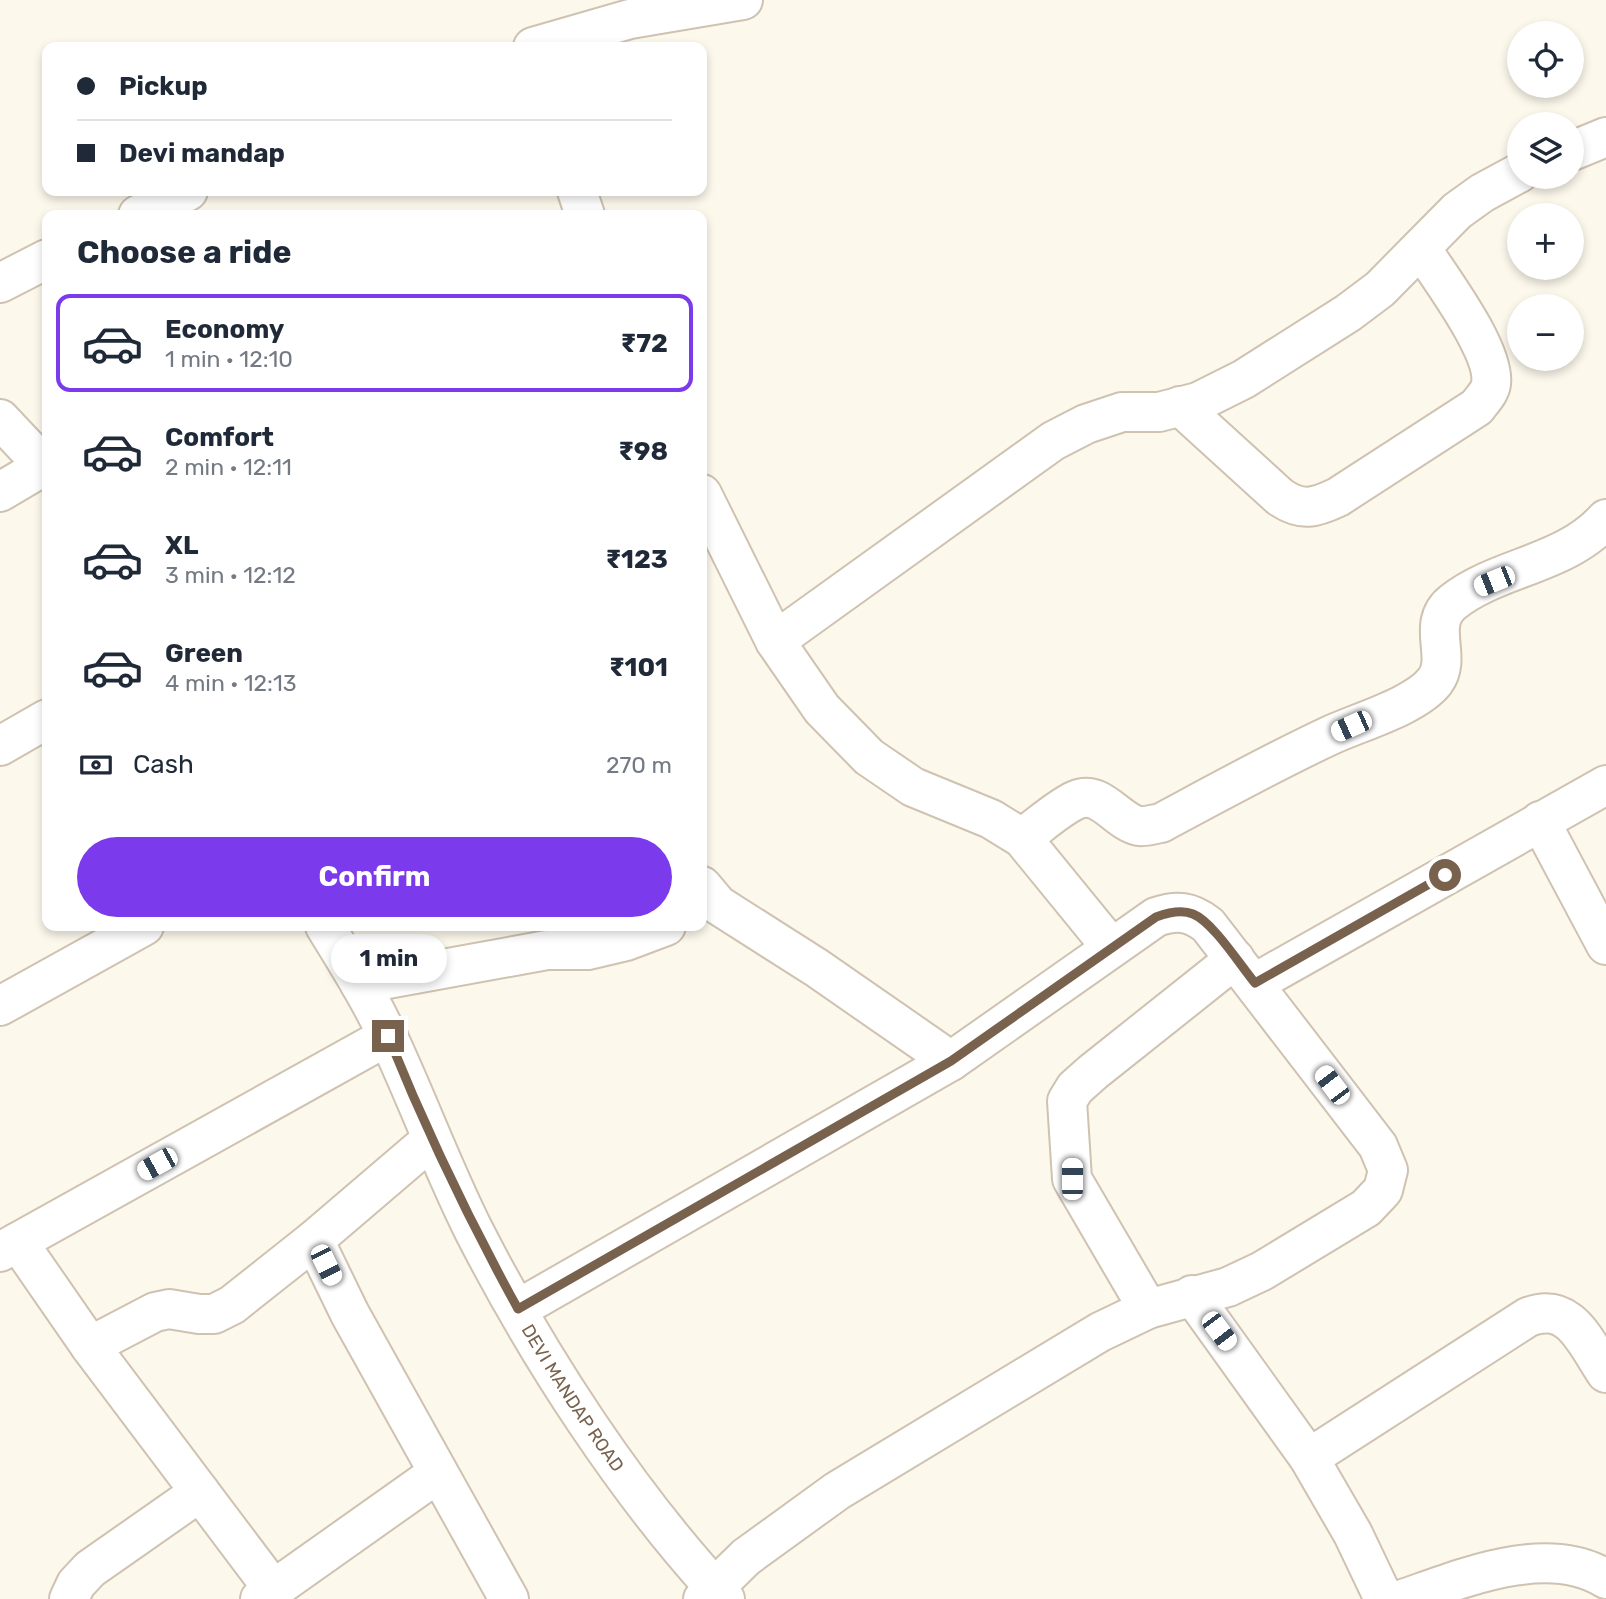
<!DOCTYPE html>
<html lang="en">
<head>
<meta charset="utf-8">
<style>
  body { margin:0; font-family:Rubik,sans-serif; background:#f6f6f7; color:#1f2937; height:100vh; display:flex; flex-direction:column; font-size:26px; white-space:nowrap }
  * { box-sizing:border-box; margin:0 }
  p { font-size:23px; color:#747a83 }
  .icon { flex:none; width:38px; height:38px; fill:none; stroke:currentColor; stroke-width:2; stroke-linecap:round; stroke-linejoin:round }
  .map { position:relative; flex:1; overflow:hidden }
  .drawer { position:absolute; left:42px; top:210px; width:665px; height:721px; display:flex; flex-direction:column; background:#fff; border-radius:14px; box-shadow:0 4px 10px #0003 }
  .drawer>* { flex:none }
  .banner { position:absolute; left:42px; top:42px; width:665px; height:154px; border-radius:14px; box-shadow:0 4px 10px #0003; display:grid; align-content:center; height:154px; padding:0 35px; background:#fff }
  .tools { position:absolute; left:1507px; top:21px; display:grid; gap:14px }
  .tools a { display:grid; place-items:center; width:77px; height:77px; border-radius:50%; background:#fff; box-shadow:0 4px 10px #0003; font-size:35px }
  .end { position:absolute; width:32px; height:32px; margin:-16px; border:9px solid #78624e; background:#fff; box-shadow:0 0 0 4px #fff }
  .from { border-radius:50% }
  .bubble { position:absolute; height:49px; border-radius:24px; background:#fff; box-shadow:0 4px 10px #0003; font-size:23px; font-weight:700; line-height:49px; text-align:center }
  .car { position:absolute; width:21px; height:42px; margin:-21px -10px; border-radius:9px; box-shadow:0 0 5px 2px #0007; background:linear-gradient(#fff 24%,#345 0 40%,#fff 0 76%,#345 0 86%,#fff 0) }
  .banner b { display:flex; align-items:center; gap:24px; height:66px; font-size:26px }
  .banner b+b { border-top:2px solid #e0e1e3 }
  .banner i { width:18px; height:18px; background:#1f2937 }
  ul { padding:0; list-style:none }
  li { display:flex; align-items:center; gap:21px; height:98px; margin:0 14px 10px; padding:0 21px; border:4px solid transparent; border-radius:14px }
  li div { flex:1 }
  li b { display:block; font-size:26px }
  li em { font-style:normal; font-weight:700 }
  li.selected { border-color:#7c3aed }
  li>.icon { width:63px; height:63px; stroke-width:1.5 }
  h2 { padding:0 35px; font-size:32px; line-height:84px }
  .pay { display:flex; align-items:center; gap:18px; height:77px; padding:0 35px; font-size:26px }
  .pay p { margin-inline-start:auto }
  .action { display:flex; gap:14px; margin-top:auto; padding:14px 35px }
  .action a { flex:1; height:80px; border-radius:42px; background:#7c3aed; color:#fff; font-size:28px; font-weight:700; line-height:80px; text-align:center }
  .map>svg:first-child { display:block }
</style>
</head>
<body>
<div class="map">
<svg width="1606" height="1599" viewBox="0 0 1606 1599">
  <rect width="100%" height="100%" fill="#fcf8ec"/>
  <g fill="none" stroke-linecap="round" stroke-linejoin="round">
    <!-- minor casing -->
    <g stroke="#cfc2b1" stroke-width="42">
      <g id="minor">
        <path d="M533 47 630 19 743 0"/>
        <path d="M1572 151 1606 137"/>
        <path d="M577 191 585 215"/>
        <path d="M138 215 188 191"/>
        <path d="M0 283 47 259"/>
        <path d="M1180 406 1280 497C1302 512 1315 508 1338 497L1477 407C1482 400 1490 392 1491 384 1496 351 1440 278 1421 248"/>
        <path d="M0 419 47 469"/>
        <path d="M0 492 44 466"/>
        <path d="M702 494 775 641 822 709 869 757 913 787 991 819 1022 838 1111 947"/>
        <path d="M775 641 1053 441 1086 424 1122 412H1159L1198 402 1244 379 1348 313 1380 289 1457 211 1482 193 1519 173"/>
        <path d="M0 746 47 719"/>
        <path d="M1540 821 1606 945"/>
        <path d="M1022 838C1039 826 1058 808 1076 800 1101 789 1117 822 1139 826 1146 827 1154 824 1161 823 1217 793 1273 762 1331 735 1359 722 1416 706 1435 681 1453 657 1425 624 1453 602 1499 566 1565 565 1606 519"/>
        <path d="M702 886 718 905 817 968 951 1061"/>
        <path id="s1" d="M325 926C347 962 370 998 388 1037 418 1101 442 1167 474 1231 539 1358 628 1495 725 1599"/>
        <path d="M1255 983 1606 785"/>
        <path d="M360 984 547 950H588L626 941 666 926"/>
        <path d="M0 1006 144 926"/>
        <path d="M314 1240 350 1314 509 1599"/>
        <path d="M18 1242 90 1346 273 1589"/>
        <path d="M0 1252 388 1036"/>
        <path d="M1192 1295 1309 1458 1353 1534 1384 1599"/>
        <path d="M518 1309 951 1061 1156 917C1177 910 1190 911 1208 925L1378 1146 1388 1170 1383 1190 1366 1208 1262 1271 1228 1287 1148 1309 1100 1332 837 1491 746 1557 703 1599"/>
        <path d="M1148 1309 1072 1179 1067 1101 1075 1088 1093 1072 1235 959"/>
        <path d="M90 1346 155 1312 169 1309 199 1314H214L232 1305 314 1240 431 1140"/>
        <path d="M1309 1458 1528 1317C1571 1301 1585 1342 1606 1373"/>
        <path d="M69 1599 76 1584 90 1569 200 1492"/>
        <path d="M260 1599 438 1473"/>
        <path d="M1403 1599C1461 1579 1547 1542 1606 1579"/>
      </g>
    </g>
    <!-- minor -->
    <use href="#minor" stroke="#fff" stroke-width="38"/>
  </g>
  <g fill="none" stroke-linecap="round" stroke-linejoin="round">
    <!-- route -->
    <path stroke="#78624e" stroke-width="9" d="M388 1036C426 1130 469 1220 518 1309L951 1061 1156 917C1167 913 1181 909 1193 914 1213 922 1240 965 1255 983L1445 875"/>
  </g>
  <g text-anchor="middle" stroke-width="5" stroke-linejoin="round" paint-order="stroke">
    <!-- street labels -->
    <g font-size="18" fill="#78624e" stroke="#fffbf3">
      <text dy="6" stroke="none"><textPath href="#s1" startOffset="534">DEVI MANDAP ROAD</textPath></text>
    </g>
  </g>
</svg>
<div class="tools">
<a><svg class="icon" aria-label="locate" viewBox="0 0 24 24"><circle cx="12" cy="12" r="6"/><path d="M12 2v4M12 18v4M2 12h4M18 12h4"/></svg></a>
<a><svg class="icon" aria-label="layers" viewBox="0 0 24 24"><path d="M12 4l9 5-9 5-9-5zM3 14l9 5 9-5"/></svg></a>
<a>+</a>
<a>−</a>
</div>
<i class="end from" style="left:1445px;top:875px"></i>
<i class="end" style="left:388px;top:1036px"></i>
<div class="bubble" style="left:331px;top:934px;width:116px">1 min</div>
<i class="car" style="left:1494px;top:581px;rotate:248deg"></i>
<i class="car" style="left:1351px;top:726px;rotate:246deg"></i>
<i class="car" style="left:1332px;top:1085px;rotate:323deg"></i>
<i class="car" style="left:157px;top:1164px;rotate:241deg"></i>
<i class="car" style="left:1072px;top:1179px;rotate:0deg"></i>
<i class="car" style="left:326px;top:1265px;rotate:154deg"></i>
<i class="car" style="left:1219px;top:1331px;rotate:143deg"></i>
<div class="banner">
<b><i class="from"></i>Pickup</b>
<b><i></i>Devi mandap</b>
</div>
<section class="drawer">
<h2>Choose a ride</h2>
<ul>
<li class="selected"><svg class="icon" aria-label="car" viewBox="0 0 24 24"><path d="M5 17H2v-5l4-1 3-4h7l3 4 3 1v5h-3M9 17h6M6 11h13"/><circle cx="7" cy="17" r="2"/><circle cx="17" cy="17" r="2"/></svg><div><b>Economy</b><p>1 min · 12:10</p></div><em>₹72</em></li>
<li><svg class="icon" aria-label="car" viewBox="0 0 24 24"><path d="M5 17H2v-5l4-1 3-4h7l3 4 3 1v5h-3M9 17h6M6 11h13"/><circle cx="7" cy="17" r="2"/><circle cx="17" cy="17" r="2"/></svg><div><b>Comfort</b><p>2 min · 12:11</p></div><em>₹98</em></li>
<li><svg class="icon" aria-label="car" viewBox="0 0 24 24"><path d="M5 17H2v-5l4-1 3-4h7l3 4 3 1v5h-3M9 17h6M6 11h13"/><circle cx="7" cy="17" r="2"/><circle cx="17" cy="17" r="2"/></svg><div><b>XL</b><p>3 min · 12:12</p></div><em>₹123</em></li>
<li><svg class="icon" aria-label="car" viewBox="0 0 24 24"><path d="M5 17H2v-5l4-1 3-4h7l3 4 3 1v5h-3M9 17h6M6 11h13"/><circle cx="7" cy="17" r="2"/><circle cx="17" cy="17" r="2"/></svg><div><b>Green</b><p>4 min · 12:13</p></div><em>₹101</em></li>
</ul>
<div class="pay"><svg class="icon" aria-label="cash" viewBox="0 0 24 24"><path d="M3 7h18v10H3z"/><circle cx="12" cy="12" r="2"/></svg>Cash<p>270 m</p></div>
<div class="action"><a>Confirm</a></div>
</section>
</div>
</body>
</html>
